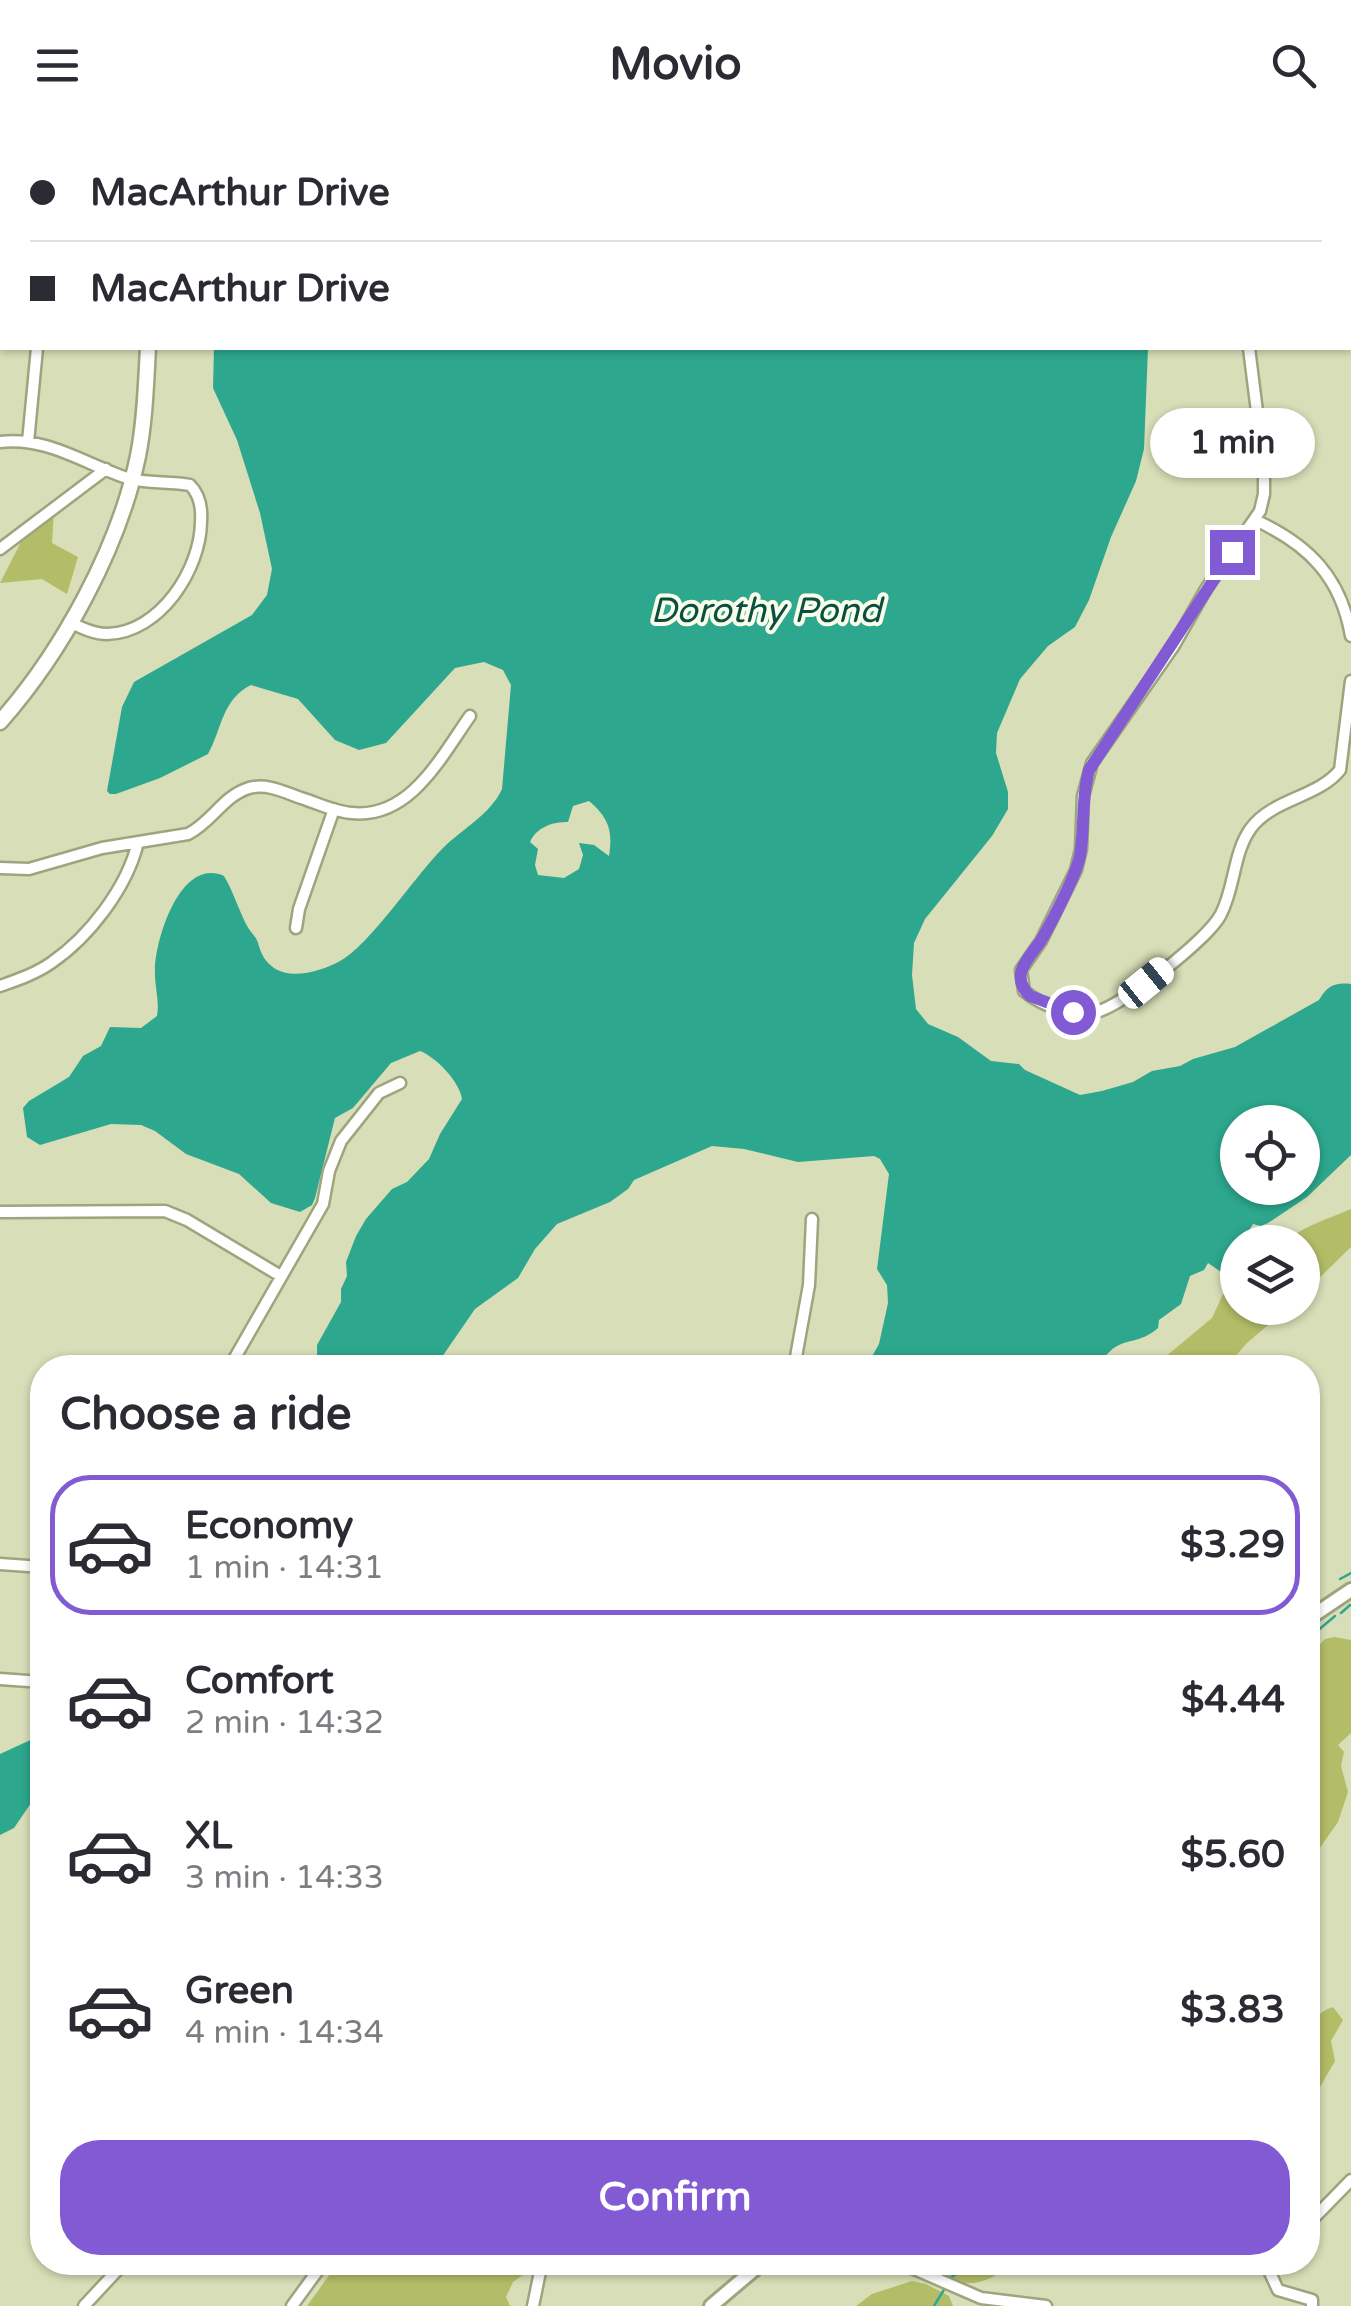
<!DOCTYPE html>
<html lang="en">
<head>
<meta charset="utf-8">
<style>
  body { margin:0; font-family:"Varela Round",sans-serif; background:#f7f7f7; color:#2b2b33; height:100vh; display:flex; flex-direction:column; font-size:38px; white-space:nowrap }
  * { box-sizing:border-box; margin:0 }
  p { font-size:32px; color:#7c7c81 }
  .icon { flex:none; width:55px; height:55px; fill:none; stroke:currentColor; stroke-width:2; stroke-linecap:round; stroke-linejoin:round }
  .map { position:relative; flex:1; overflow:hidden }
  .side { position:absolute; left:30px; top:1225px; width:1290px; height:920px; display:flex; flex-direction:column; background:#fff; border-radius:40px; box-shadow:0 2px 8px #0004 }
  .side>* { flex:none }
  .banner { position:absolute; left:0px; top:0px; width:1352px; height:220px; box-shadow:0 2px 8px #0004; display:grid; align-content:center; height:220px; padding:0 30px; background:#fff }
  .fabs { position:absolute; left:1220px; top:975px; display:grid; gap:20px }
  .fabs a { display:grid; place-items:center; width:100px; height:100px; border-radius:50%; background:#fff; box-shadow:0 2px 8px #0004; font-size:50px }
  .end { position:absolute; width:45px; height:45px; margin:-22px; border:12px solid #815ad4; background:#fff; box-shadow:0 0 0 5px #fff }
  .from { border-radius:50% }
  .bubble { position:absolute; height:70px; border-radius:35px; background:#fff; box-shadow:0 2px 8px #0004; font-size:32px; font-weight:800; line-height:70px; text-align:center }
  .car { position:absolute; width:30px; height:60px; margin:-30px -15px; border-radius:12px; box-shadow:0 0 8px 2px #0007; background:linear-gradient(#fff 24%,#345 0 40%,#fff 0 76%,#345 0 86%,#fff 0) }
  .banner b { display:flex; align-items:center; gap:35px; height:95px; font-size:38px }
  .banner b+b { border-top:2px solid #e1e1e2 }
  .banner i { width:25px; height:25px; background:#2b2b33 }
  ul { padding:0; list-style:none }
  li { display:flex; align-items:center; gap:30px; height:140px; margin:0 20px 15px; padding:0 10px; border:5px solid transparent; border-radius:40px }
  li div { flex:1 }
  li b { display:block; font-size:38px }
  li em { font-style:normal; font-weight:800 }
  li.on { border-color:#815ad4 }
  li>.icon { width:90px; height:90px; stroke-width:1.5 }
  h2 { padding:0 30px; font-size:45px; line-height:120px }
  .button { display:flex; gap:20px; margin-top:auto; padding:20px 30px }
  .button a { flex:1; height:115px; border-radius:40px; background:#815ad4; color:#fff; font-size:40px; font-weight:800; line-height:115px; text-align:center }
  header { display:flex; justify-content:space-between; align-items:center; height:130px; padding:0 30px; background:#fff; font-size:45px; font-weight:800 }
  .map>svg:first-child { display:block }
</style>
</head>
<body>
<header><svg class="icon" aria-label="menu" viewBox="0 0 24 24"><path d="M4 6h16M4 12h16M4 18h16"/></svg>Movio<svg class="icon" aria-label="search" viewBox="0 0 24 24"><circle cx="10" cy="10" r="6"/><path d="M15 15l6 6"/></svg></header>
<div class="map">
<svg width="1351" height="2176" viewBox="0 0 1351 2176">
  <rect width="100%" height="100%" fill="#d8deb7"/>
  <!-- green -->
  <path fill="#b3bd67" d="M54 380 52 413 78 427 67 464 42 449 0 453 24 406Z
    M1351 1079V1117L1303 1164 1302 1112H1286C1304 1095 1329 1089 1351 1079Z
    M1237 1157 1238 1178H1288L1247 1213 1226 1237H1153L1212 1188 1223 1164H1231Z
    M1334 1507 1351 1510V1603L1338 1615 1344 1622 1341 1636 1348 1662 1338 1692 1319 1719 1308 1729V1527L1325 1509Z
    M1333 1877 1343 1890 1331 1911 1335 1931 1308 1978C1307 1947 1295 1887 1333 1877Z
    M525 2132 524 2144 513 2152 506 2167 510 2176H307L338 2133Z
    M917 2133H1014C995 2148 971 2161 946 2148 936 2142 929 2136 917 2133Z
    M912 2151 926 2154 949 2166 953 2176H856L872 2164Z"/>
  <!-- water -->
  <path fill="#2da78d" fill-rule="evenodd" d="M458 0H865L868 2H458Z
    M214 218H1148L1144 319 1136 351 1111 407 1089 470 1075 497 1048 516 1020 549 997 603 996 623 1008 662V679L992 706 925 789 914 813 912 845 916 879 928 894 958 907 991 931 1019 934 1025 940 1080 965 1102 961 1133 952 1152 941 1180 936 1193 929 1235 917 1319 870C1327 856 1335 852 1351 854V1025L1307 1067 1268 1093 1261 1096 1253 1094 1242 1112H1238C1238 1125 1234 1139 1221 1142L1208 1133 1204 1140 1190 1146 1181 1174 1159 1190 1158 1198C1132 1220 1120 1201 1098 1237H866L879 1214 888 1173 887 1155 877 1139 889 1044 880 1029 874 1026 798 1032 744 1019 712 1016 634 1050 628 1059 610 1072 557 1094 535 1119 518 1148 475 1179 435 1237H317V1215L341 1172V1159L347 1146 346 1132 356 1106 366 1089 392 1059 407 1052 429 1029 440 1004 462 969C460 952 436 927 420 921L391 933 353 978 335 988 315 1068 312 1075 300 1082 271 1073 239 1044 186 1024 155 1001 141 995 111 994 40 1015 27 1007 23 978 29 971 69 947 83 926 101 916 110 897 141 898 157 886C160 871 154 855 155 839 156 807 181 727 224 746 233 761 238 778 246 794 249 801 256 806 258 813 261 823 264 831 274 838 292 850 322 841 340 831 368 817 416 745 443 718 462 699 491 684 502 659L511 555 503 540 484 532 455 538 386 613 359 620 335 610 298 569 251 555C222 569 222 599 208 624L160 648 116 664H110L107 661 122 577 134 552 252 485 267 465 272 439 260 383 237 310 213 258ZM589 671C609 688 613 701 609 726L594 715 579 713 583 725 579 739 564 748 538 745 535 735 538 719 530 712C537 697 552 692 568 692L573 676ZM1302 992V1058H1238V992Z
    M37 1607 42 1608V1657L14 1698 0 1705V1624Z"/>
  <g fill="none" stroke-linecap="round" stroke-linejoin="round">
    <!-- stream -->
    <path stroke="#2da78d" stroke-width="2.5" d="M1340 1449 1351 1443
      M1341 1483 1350 1475
      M1308 1548 1312 1547 1316 1502 1335 1486
      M1308 1599 1310 1600 1308 1605
      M947 2150 975 2132
      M934 2176 945 2158"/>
    <!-- minor casing -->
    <g stroke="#9ea47e" stroke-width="15">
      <path id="minor" d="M230 0 231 2
        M1220 0 1221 2
        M0 143 2 142
        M1350 146 1351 148
        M1249 218 1264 337V364L1260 381 1206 459 1173 517 1092 633 1083 666 1081 719 1076 740 1041 811 1021 840 1024 861C1042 876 1072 887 1096 882 1122 876 1209 809 1221 784 1235 757 1233 723 1251 698 1274 668 1317 668 1340 640L1351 551
        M0 312C46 306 85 334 127 348 147 354 169 351 190 355 200 365 202 377 201 391 201 439 160 503 107 504 94 504 82 498 69 492
        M28 312 37 218
        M1255 390C1308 414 1341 447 1351 506
        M0 419 106 339
        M0 738 29 739 102 718 188 704C212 692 223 666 249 658 267 653 284 662 301 668 317 673 335 682 352 683 410 689 441 627 470 586
        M296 798 299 779 334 679
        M0 856C17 850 35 844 51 833 89 807 127 758 138 712
        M0 1082 165 1081 187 1090 279 1145
        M229 1238 323 1074 329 1041 341 1011 379 963 400 953
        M794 1238 809 1155 812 1089
        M0 1434 42 1437
        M0 1549 42 1552
        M1308 2094 1351 2050
        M898 2132 981 2168 1046 2176
        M1269 2132 1267 2136 1278 2160 1312 2170V2176
        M84 2176 125 2132
        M292 2176 324 2132
        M533 2176 542 2132"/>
    </g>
    <!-- tertiary casing -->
    <g stroke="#9ea47e" stroke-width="18">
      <path id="tertiary" d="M313 2 315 0
        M1308 1489 1351 1460
        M711 2176 763 2132"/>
    </g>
    <!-- secondary casing -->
    <g stroke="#9ea47e" stroke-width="19">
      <path id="secondary" d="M100 0 102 2
        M0 592C62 522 119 418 138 326 145 291 146 253 148 218"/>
    </g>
    <!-- minor -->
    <use href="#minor" stroke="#fff" stroke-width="10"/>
    <!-- tertiary -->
    <use href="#tertiary" stroke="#fff" stroke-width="12"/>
    <!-- secondary -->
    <use href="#secondary" stroke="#fff" stroke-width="14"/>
  </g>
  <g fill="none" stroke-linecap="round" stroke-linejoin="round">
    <!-- route -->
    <path stroke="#815ad4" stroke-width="12" d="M1073 882 1030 866C1009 846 1028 829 1040 812 1047 801 1053 789 1059 777 1067 760 1076 744 1080 726 1085 697 1081 669 1089 640L1232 422"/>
  </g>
  <g text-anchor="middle" stroke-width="8" stroke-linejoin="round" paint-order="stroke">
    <!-- water labels -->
    <g font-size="35" font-style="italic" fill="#0b4f41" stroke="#fafde9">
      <text x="766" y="492">Dorothy Pond</text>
    </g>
  </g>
</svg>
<div class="fabs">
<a><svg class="icon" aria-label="locate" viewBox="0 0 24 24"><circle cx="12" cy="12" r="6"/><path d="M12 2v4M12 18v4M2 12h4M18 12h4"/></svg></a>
<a><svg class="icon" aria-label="layers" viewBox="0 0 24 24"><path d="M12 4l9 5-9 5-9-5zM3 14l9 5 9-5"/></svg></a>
</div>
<i class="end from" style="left:1073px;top:882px"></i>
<i class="end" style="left:1232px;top:422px"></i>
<div class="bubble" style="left:1150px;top:278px;width:165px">1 min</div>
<i class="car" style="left:1146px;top:853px;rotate:51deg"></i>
<div class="banner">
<b><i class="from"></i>MacArthur Drive</b>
<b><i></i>MacArthur Drive</b>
</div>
<section class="side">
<h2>Choose a ride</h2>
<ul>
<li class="on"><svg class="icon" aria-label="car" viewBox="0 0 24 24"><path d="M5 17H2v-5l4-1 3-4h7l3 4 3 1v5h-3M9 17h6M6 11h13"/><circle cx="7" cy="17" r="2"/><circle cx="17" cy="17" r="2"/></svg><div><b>Economy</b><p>1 min · 14:31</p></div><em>$3.29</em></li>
<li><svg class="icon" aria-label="car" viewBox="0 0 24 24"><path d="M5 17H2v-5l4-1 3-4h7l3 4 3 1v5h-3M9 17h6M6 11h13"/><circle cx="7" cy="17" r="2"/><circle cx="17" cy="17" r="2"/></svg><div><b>Comfort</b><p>2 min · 14:32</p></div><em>$4.44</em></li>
<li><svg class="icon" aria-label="car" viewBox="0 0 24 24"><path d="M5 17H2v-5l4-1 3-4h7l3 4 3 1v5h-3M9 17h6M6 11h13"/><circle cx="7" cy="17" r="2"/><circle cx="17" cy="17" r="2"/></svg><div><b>XL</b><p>3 min · 14:33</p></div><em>$5.60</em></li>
<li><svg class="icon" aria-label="car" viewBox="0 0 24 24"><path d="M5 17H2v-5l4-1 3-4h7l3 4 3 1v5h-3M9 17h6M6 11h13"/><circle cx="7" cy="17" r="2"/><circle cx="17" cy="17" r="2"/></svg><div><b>Green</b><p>4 min · 14:34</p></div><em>$3.83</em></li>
</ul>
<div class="button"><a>Confirm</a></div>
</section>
</div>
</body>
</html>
